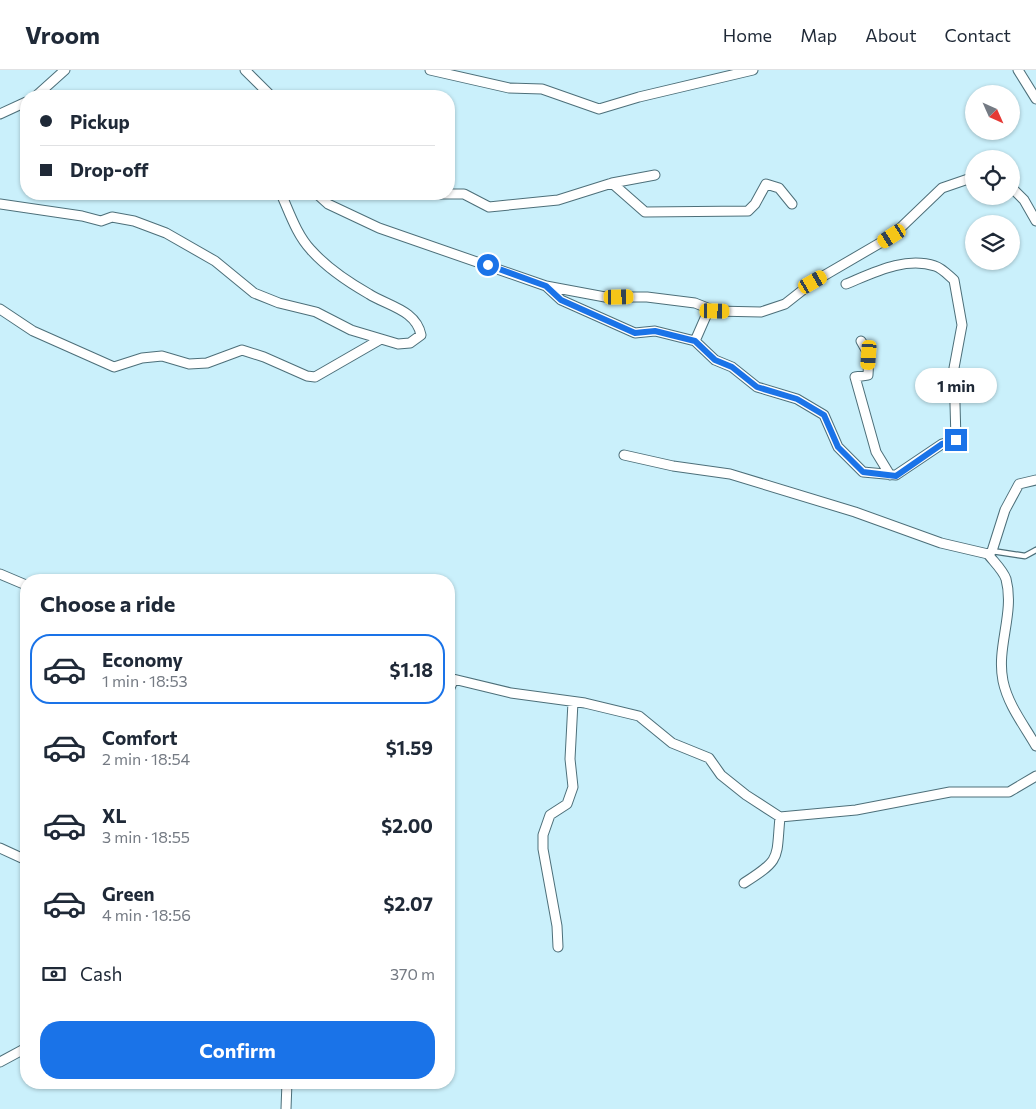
<!DOCTYPE html>
<html lang="en">
<head>
<meta charset="utf-8">
<style>
  body { margin:0; font-family:Commissioner,sans-serif; background:#f2f2f3; color:#1f2937; height:100vh; display:flex; flex-direction:column; font-size:19px; white-space:nowrap }
  * { box-sizing:border-box; margin:0 }
  p { font-size:16px; color:#747a83 }
  .icon { flex:none; width:28px; height:28px; fill:none; stroke:currentColor; stroke-width:2; stroke-linecap:round; stroke-linejoin:round }
  .map { position:relative; flex:1; overflow:hidden }
  .sheet { position:absolute; left:20px; top:504px; width:435px; height:515px; display:flex; flex-direction:column; background:#fff; border-radius:20px; box-shadow:0 1px 4px #0004 }
  .sheet>* { flex:none }
  .top-card { position:absolute; left:20px; top:20px; width:435px; height:110px; border-radius:20px; box-shadow:0 1px 4px #0004; display:grid; align-content:center; height:110px; padding:0 20px; background:#fff }
  .needle { width:32px; rotate:135deg }
  .controls { position:absolute; left:965px; top:15px; display:grid; gap:10px }
  .controls a { display:grid; place-items:center; width:55px; height:55px; border-radius:50%; background:#fff; box-shadow:0 1px 4px #0004; font-size:25px }
  .end { position:absolute; width:22px; height:22px; margin:-11px; border:6px solid #1a73e8; background:#fff; box-shadow:0 0 0 2px #fff }
  .from { border-radius:50% }
  .bubble { position:absolute; height:35px; border-radius:18px; background:#fff; box-shadow:0 1px 4px #0004; font-size:16px; font-weight:700; line-height:35px; text-align:center }
  .car { position:absolute; width:15px; height:30px; margin:-15px -8px; border-radius:6px; box-shadow:0 0 4px 1px #0007; background:linear-gradient(#f5c518 24%,#345 0 40%,#f5c518 0 76%,#345 0 86%,#f5c518 0) }
  .top-card b { display:flex; align-items:center; gap:18px; height:48px; font-size:19px }
  .top-card b+b { border-top:1px solid #e0e1e3 }
  .top-card i { width:12px; height:12px; background:#1f2937 }
  ul { padding:0; list-style:none }
  li { display:flex; align-items:center; gap:15px; height:70px; margin:0 10px 8px; padding:0 10px; border:2px solid transparent; border-radius:20px }
  li div { flex:1 }
  li b { display:block; font-size:19px }
  li em { font-style:normal; font-weight:700 }
  li.selected { border-color:#1a73e8 }
  li>.icon { width:45px; height:45px; stroke-width:1.5 }
  h2 { padding:0 20px; font-size:22px; line-height:60px }
  .pay { display:flex; align-items:center; gap:12px; height:55px; padding:0 20px; font-size:19px }
  .pay p { margin-inline-start:auto }
  .cta { display:flex; gap:10px; margin-top:auto; padding:10px 20px }
  .cta a { flex:1; height:58px; border-radius:20px; background:#1a73e8; color:#fff; font-size:20px; font-weight:700; line-height:58px; text-align:center }
  header { display:flex; align-items:center; gap:30px; box-sizing:border-box; height:70px; padding:0 25px; background:#fff; border-bottom:1px solid #e0e1e3 }
  header strong { font-size:24px }
  nav { display:flex; gap:28px; margin-inline-start:auto; font-size:18px }
  .map>svg:first-child { display:block }
</style>
</head>
<body>
<header>
<strong>Vroom</strong>
<nav><a>Home</a><a>Map</a><a>About</a><a>Contact</a></nav>
</header>
<div class="map">
<svg width="1036" height="1039" viewBox="0 0 1036 1039">
  <rect width="100%" height="100%" fill="#caf0fb"/>
  <g fill="none" stroke-linecap="round" stroke-linejoin="round">
    <!-- service casing -->
    <g stroke="#4d6f79" stroke-width="7">
      <path id="service" d="M992 481 1025 486 1036 480"/>
    </g>
    <!-- minor casing -->
    <g stroke="#4d6f79" stroke-width="11">
      <path id="minor" d="M245 0 271 26
        M430 0 509 18 542 19 599 39 639 27 753 0
        M1018 0 1036 29
        M36 26 65 0
        M0 44 26 32
        M612 113 645 142 748 141 755 134 766 114 779 118 792 134
        M1011 117 1024 130 1036 151
        M317 124 328 134 379 158 546 216 605 227H647L695 233 715 241 761 242 785 234 813 212 892 166 942 118 974 107
        M430 124H464L489 137 558 130 612 113 655 105
        M0 134 82 146 101 151 112 147 134 151 166 163 215 191 254 223 279 233 316 242 351 260 398 274 410 273 421 265C416 240 388 236 369 224 348 212 327 198 311 180 297 165 290 144 282 126L279 124
        M547 217 561 230 635 263 655 261 695 271
        M0 239 33 261 114 297 142 288 162 286 189 294 207 293 242 280 264 287 307 306 315 307 381 269
        M709 239 695 271 715 290 732 297 757 317 797 329 824 345 838 377 863 402 896 405 942 374 956 370 954 298 962 255 954 210C949 206 942 198 935 196 905 186 873 203 846 214
        M861 271 869 285 868 305 855 307 876 382 890 405
        M624 385 673 396 730 404 855 442 941 473 988 484 992 481 1005 440 1019 414 1036 410
        M988 484C993 491 1003 500 1006 509 1015 543 996 577 1003 611 1008 635 1024 655 1036 676
        M0 504 26 515
        M449 608 511 623 585 633 639 646 672 673 709 688 721 705 746 725 780 747 856 740 950 722H1009L1036 706
        M449 620 453 611
        M0 778 26 790
        M744 813C782 789 776 789 780 747
        M558 877 557 856 543 779V765L550 745 567 734 573 717 570 689 573 632
        M0 992 26 978
        M286 1039 287 1012"/>
    </g>
    <!-- service -->
    <use href="#service" stroke="#fff" stroke-width="4.5"/>
    <!-- minor -->
    <use href="#minor" stroke="#fff" stroke-width="9"/>
  </g>
  <g fill="none" stroke-linecap="round" stroke-linejoin="round">
    <!-- route -->
    <path stroke="#1a73e8" stroke-width="6" d="M488 195 546 216 561 230 635 263 655 261 695 271 715 290 732 297 757 317 797 329 824 345 838 377 863 402 896 406 942 374 956 370"/>
  </g>
</svg>
<div class="controls">
<a><svg class="needle" viewBox="-14 -14 28 28"><path d="M0-13l5 13h-10z" fill="#e53935"/><path d="M0 13l5-13h-10z" fill="#747a83"/></svg></a>
<a><svg class="icon" aria-label="locate" viewBox="0 0 24 24"><circle cx="12" cy="12" r="6"/><path d="M12 2v4M12 18v4M2 12h4M18 12h4"/></svg></a>
<a><svg class="icon" aria-label="layers" viewBox="0 0 24 24"><path d="M12 4l9 5-9 5-9-5zM3 14l9 5 9-5"/></svg></a>
</div>
<i class="end from" style="left:488px;top:195px"></i>
<i class="end" style="left:956px;top:370px"></i>
<div class="bubble" style="left:915px;top:298px;width:82px">1 min</div>
<i class="car" style="left:892px;top:166px;rotate:237deg"></i>
<i class="car" style="left:813px;top:212px;rotate:60deg"></i>
<i class="car" style="left:619px;top:227px;rotate:89deg"></i>
<i class="car" style="left:715px;top:241px;rotate:91deg"></i>
<i class="car" style="left:869px;top:285px;rotate:184deg"></i>
<div class="top-card">
<b><i class="from"></i>Pickup</b>
<b><i></i>Drop-off</b>
</div>
<section class="sheet">
<h2>Choose a ride</h2>
<ul>
<li class="selected"><svg class="icon" aria-label="car" viewBox="0 0 24 24"><path d="M5 17H2v-5l4-1 3-4h7l3 4 3 1v5h-3M9 17h6M6 11h13"/><circle cx="7" cy="17" r="2"/><circle cx="17" cy="17" r="2"/></svg><div><b>Economy</b><p>1 min · 18:53</p></div><em>$1.18</em></li>
<li><svg class="icon" aria-label="car" viewBox="0 0 24 24"><path d="M5 17H2v-5l4-1 3-4h7l3 4 3 1v5h-3M9 17h6M6 11h13"/><circle cx="7" cy="17" r="2"/><circle cx="17" cy="17" r="2"/></svg><div><b>Comfort</b><p>2 min · 18:54</p></div><em>$1.59</em></li>
<li><svg class="icon" aria-label="car" viewBox="0 0 24 24"><path d="M5 17H2v-5l4-1 3-4h7l3 4 3 1v5h-3M9 17h6M6 11h13"/><circle cx="7" cy="17" r="2"/><circle cx="17" cy="17" r="2"/></svg><div><b>XL</b><p>3 min · 18:55</p></div><em>$2.00</em></li>
<li><svg class="icon" aria-label="car" viewBox="0 0 24 24"><path d="M5 17H2v-5l4-1 3-4h7l3 4 3 1v5h-3M9 17h6M6 11h13"/><circle cx="7" cy="17" r="2"/><circle cx="17" cy="17" r="2"/></svg><div><b>Green</b><p>4 min · 18:56</p></div><em>$2.07</em></li>
</ul>
<div class="pay"><svg class="icon" aria-label="cash" viewBox="0 0 24 24"><path d="M3 7h18v10H3z"/><circle cx="12" cy="12" r="2"/></svg>Cash<p>370 m</p></div>
<div class="cta"><a>Confirm</a></div>
</section>
</div>
</body>
</html>
